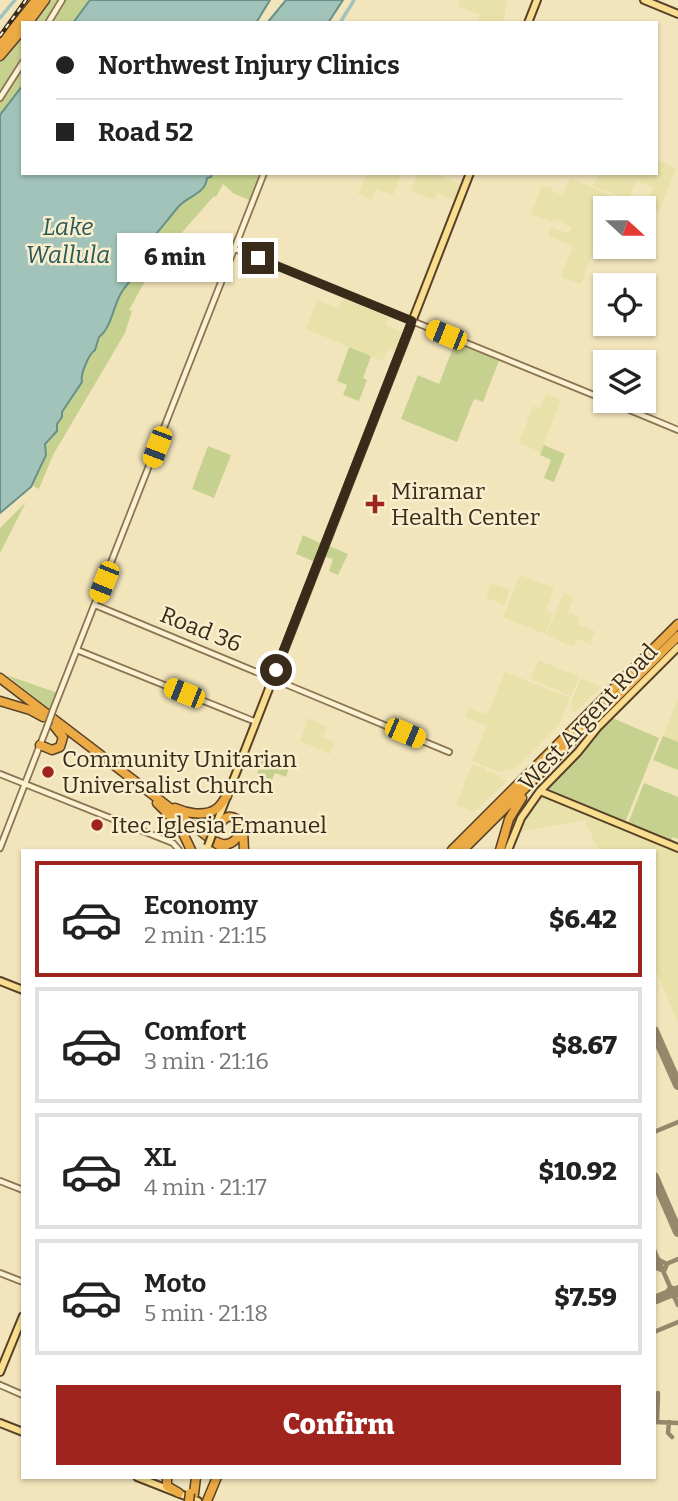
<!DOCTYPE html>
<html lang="en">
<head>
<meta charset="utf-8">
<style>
  body { margin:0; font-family:Bitter,serif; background:#f6f6f6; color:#222; height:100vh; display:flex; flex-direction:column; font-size:26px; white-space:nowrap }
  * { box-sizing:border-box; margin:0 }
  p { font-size:23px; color:#767676 }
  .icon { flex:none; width:38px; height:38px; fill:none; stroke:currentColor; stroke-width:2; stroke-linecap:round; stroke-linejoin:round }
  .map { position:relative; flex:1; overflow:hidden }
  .drawer { position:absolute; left:21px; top:849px; width:635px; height:630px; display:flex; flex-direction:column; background:#fff; border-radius:0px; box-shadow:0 2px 5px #0004 }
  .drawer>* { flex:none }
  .top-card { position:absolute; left:21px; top:21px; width:637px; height:154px; border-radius:0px; box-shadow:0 2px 5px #0004; display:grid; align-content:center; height:154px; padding:0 35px; background:#fff }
  .needle { width:46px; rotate:111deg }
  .fabs { position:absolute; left:593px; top:196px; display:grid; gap:14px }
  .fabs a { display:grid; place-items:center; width:63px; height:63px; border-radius:0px; background:#fff; box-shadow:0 2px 5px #0004; font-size:35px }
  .end { position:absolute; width:32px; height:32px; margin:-16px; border:9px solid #392b1a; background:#fff; box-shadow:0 0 0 4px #fff }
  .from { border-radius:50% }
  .bubble { position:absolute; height:49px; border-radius:0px; background:#fff; box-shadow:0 2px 5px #0004; font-size:23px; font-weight:800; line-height:49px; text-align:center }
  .car { position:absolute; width:21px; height:42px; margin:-21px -10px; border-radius:9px; box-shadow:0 0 5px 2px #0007; background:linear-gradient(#f5c518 24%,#345 0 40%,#f5c518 0 76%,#345 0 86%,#f5c518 0) }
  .top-card b { display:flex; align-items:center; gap:24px; height:66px; font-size:26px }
  .top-card b+b { border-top:2px solid #e0e0e0 }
  .top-card i { width:18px; height:18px; background:#222 }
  ul { padding:12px 0 0; list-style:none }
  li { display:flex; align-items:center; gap:21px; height:116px; margin:0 14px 10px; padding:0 21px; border:4px solid #e0e0e0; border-radius:0px }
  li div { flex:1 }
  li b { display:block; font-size:26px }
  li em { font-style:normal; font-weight:800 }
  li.on { border-color:#a0241e }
  li>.icon { width:63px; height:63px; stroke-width:1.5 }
  .button { display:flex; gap:14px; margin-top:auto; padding:14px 35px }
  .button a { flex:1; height:80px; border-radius:0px; background:#a0241e; color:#fff; font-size:28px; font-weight:800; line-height:80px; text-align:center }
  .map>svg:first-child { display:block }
</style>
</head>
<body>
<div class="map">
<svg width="678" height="1501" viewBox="0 0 678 1501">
  <rect width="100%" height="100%" fill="#f2e5bc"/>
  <!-- farmland -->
  <path fill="#e8e1a9" d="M460 0H508L503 23H477L480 15 458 6Z
    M656 160 676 168 659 212 646 207 653 187 636 181 628 200 594 186 598 173H656Z
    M367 173H402L393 195 376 189 371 200 358 194Z
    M418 173H433L463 185 456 201 437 193 434 200 411 191Z
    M570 178 615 197 610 208H606L605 220 581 284 561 277 573 246 548 236 551 227 569 234 572 227 554 219 552 222 531 214 542 185 553 188 552 191 562 195Z
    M345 295 390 313 386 325 405 333 398 351 388 348 383 361 306 329 317 300 339 309Z
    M546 394 561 400 541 452 519 443 533 406 540 409Z
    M520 575 554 588 546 611 553 614 545 634 503 617Z
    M491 583 510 590 504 605 486 598Z
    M564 593 574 597 565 620 569 612 580 617 577 624 595 631 591 642 592 645 577 639 573 647 546 635Z
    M539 660 579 677 571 696 531 679Z
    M505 672 570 698 560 724 513 771 506 769 500 772 472 761 487 726 465 717 469 708 487 715Z
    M581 678 601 687 574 713 571 703Z
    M678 698V742L663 736Z
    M308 718 327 727 323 737 335 742 330 754 300 741Z
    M472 764 474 767 478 766 486 769 487 772 491 771 507 781 474 812 456 805Z
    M542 795 618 827 619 831 623 829 678 851V1022L655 969 654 850H598L585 820 519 832 529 811Z"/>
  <!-- green -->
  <path fill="#c6d190" d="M50 0H90L72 23H32Z
    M23 35C23 50 27 74 21 88 17 98 7 105 0 115V60Z
    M199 173H262L251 201 233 193 223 184 216 197 214 196 155 263 129 310 132 311 125 333 53 455 39 489 29 484V477L116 282Z
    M456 340 500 358 483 402 474 399 457 442 401 419 418 375 439 384Z
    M349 347 371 356 363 378 367 380 359 401 343 395 347 385 337 381Z
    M544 445 565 454 554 482 544 478 551 460 540 455Z
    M208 446 231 455 214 498 192 489Z
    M26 502 0 553V528Z
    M303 535 322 544 315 562 296 554Z
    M327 545 348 554 338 575 329 571 333 559 323 556Z
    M6 675 58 693 51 710Z
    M610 717 659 738 624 825 544 790Z
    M663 736 678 742V770L653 760Z
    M264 754 290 765 286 777 275 773 272 780 257 774Z
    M644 783 678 797V839L673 837 670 843 627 826Z"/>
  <!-- water -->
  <path fill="#a1c3ba" stroke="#679189" stroke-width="2" d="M90 0H270L256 23H73Z
    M286 0H343L328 23H267Z
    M23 85V173L212 174 211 177 207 178C206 193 189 196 180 205 169 217 159 233 146 244L142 251 139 265 130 267 135 273V276C130 281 123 289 120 295 113 308 111 328 99 337L95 350C89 354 80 374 82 382L62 412V417L57 424V431L45 444 46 455 31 487 0 513V115Z"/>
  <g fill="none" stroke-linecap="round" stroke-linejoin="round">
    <!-- canal -->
    <path stroke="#a1c3ba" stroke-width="3.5" d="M0 18 15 0
      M340 23 354 0"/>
    <!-- taxiway -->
    <path stroke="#96886b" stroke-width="4.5" d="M654 1033 657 1036
      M654 1132 678 1122
      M654 1250 678 1305
      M659 1260 667 1264 664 1271 656 1268Z
      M666 1264 678 1259
      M678 1290 670 1287 665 1296 671 1295 675 1298 678 1291
      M654 1332 678 1322
      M655 1422 678 1423
      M657 1422 658 1393
      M669 1422 668 1433 672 1437"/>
    <!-- runway -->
    <path stroke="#96886b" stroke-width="10" d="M654 1031 678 1085
      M654 1177 678 1232
      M654 1300 678 1290"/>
    <!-- minor casing -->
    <g stroke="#8b7454" stroke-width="8">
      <path id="minor" d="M48 23 62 0
        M0 98 23 62
        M235 249 606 400
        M608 401 678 430
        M95 605 449 752
        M77 650 256 722
        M53 710 264 173
        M0 774 173 843 179 850
        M0 848 47 727
        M0 1181 23 1190
        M0 1273 23 1282
        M0 1385 23 1395"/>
    </g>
    <!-- major casing -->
    <g stroke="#584129" stroke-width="10">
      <path id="major" d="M644 0 678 14
        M528 23 537 0
        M540 791 678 848
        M215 827 470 173
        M508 850 521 818 540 791 578 752 598 727 678 647
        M0 981 23 990
        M0 1372 23 1316
        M0 1423 23 1432
        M137 1477 198 1501"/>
    </g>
    <!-- highway casing -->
    <g stroke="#584129" stroke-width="11">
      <path id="highway" d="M28 23 45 0
        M0 45 36 0
        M0 56 23 29
        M0 678 225 850
        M0 701 30 710 43 717
        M40 745 52 750 60 747 63 737 55 727
        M157 803 179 825 191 850
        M175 808C186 813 205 817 216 809 221 806 223 800 227 796
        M243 829 244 850
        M214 830C223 823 224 812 237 819L241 826C240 839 229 849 217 842
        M452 850 678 624
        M463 850 678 636
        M500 850 509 819 522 798
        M167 1477V1486L179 1493
        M194 1494 196 1477
        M207 1501 217 1477"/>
    </g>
    <!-- minor -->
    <use href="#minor" stroke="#fcf1d0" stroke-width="4.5"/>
    <!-- major -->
    <use href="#major" stroke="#fade8f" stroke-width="6"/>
    <!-- highway -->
    <use href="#highway" stroke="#ebaa43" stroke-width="8"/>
    <!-- rail casing -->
    <g stroke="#392b1a" stroke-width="4.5">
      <path id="rail" d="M0 36 26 0"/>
    </g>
    <!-- rail -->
    <use href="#rail" stroke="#f9eecd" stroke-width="2" stroke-dasharray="5" stroke-linecap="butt"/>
    <!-- minor-bridge casing -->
    <g stroke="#8b7454" stroke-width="8" stroke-linecap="butt">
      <path id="minor-bridge" d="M47 727 53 710"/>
    </g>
    <!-- major-bridge casing -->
    <g stroke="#584129" stroke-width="10" stroke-linecap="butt">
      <path id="major-bridge" d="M208 846 212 835"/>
    </g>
    <!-- highway-bridge casing -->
    <g stroke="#584129" stroke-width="11" stroke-linecap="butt">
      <path id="highway-bridge" d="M189 1501 190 1493"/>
    </g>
    <!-- minor-bridge -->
    <use href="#minor-bridge" stroke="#fcf1d0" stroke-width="4.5"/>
    <!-- major-bridge -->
    <use href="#major-bridge" stroke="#fade8f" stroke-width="6"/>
    <!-- highway-bridge -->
    <use href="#highway-bridge" stroke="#ebaa43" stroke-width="8"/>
  </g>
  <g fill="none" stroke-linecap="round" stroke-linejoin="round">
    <!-- route -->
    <path stroke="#392b1a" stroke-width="9" d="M258 258 412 321 276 670"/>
  </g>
  <!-- markers -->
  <g fill="#a0241e" stroke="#f9eecd" stroke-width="2.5">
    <path d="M371.5 493.5h7v7h7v7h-7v7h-7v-7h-7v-7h7z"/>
    <circle cx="48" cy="772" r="7"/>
    <circle cx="97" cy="825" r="7"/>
  </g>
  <g text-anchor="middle" stroke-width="5" stroke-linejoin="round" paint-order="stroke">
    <!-- poi labels -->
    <g font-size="23" fill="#392b1a" stroke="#f9eecd" text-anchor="start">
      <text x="391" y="499">Miramar<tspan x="391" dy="26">Health Center</tspan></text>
      <text x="62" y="767">Community Unitarian<tspan x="62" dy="26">Universalist Church</tspan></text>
      <text x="111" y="833">Itec Iglesia Emanuel</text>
    </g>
    <!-- street labels -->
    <g font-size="23" fill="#392b1a" stroke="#f9eecd">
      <text transform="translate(201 629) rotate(22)" y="8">Road 36</text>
      <text transform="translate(588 717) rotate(-47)" y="8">West Argent Road</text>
    </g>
    <!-- water labels -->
    <g font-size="24" font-style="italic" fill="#285a5a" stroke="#f9eecd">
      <text x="68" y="235">Lake<tspan x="68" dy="28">Wallula</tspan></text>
    </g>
  </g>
</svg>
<div class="fabs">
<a><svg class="needle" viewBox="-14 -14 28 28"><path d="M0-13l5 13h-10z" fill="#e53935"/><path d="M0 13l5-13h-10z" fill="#767676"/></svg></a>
<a><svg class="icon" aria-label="locate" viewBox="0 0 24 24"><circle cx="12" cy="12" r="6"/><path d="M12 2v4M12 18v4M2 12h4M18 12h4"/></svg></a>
<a><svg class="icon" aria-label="layers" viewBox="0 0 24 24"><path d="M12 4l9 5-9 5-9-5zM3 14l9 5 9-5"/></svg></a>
</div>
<i class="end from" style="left:276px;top:670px"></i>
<i class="end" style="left:258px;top:258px"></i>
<div class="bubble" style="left:117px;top:233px;width:116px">6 min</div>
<i class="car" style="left:446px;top:335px;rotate:292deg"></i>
<i class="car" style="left:157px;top:447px;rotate:201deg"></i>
<i class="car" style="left:104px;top:582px;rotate:202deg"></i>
<i class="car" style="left:184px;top:693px;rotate:292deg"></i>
<i class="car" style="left:405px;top:733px;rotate:113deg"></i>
<div class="top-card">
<b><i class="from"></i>Northwest Injury Clinics</b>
<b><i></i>Road 52</b>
</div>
<section class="drawer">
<ul>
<li class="on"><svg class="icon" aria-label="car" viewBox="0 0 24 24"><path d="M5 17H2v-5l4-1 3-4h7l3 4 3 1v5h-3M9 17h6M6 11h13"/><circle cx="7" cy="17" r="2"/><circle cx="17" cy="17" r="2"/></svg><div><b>Economy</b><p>2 min · 21:15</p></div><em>$6.42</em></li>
<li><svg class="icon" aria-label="car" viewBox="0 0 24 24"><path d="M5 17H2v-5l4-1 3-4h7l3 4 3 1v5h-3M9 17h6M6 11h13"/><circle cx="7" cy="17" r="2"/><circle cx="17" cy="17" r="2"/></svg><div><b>Comfort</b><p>3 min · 21:16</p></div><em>$8.67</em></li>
<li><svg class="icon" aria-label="car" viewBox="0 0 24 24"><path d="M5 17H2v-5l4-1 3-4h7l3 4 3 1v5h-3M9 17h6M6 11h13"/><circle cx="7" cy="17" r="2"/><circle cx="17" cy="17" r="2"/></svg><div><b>XL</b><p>4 min · 21:17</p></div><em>$10.92</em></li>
<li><svg class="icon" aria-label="car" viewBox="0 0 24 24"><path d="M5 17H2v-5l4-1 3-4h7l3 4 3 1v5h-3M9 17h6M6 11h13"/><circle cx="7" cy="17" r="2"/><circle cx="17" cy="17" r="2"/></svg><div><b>Moto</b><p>5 min · 21:18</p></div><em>$7.59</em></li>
</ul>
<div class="button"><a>Confirm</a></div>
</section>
</div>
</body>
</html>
